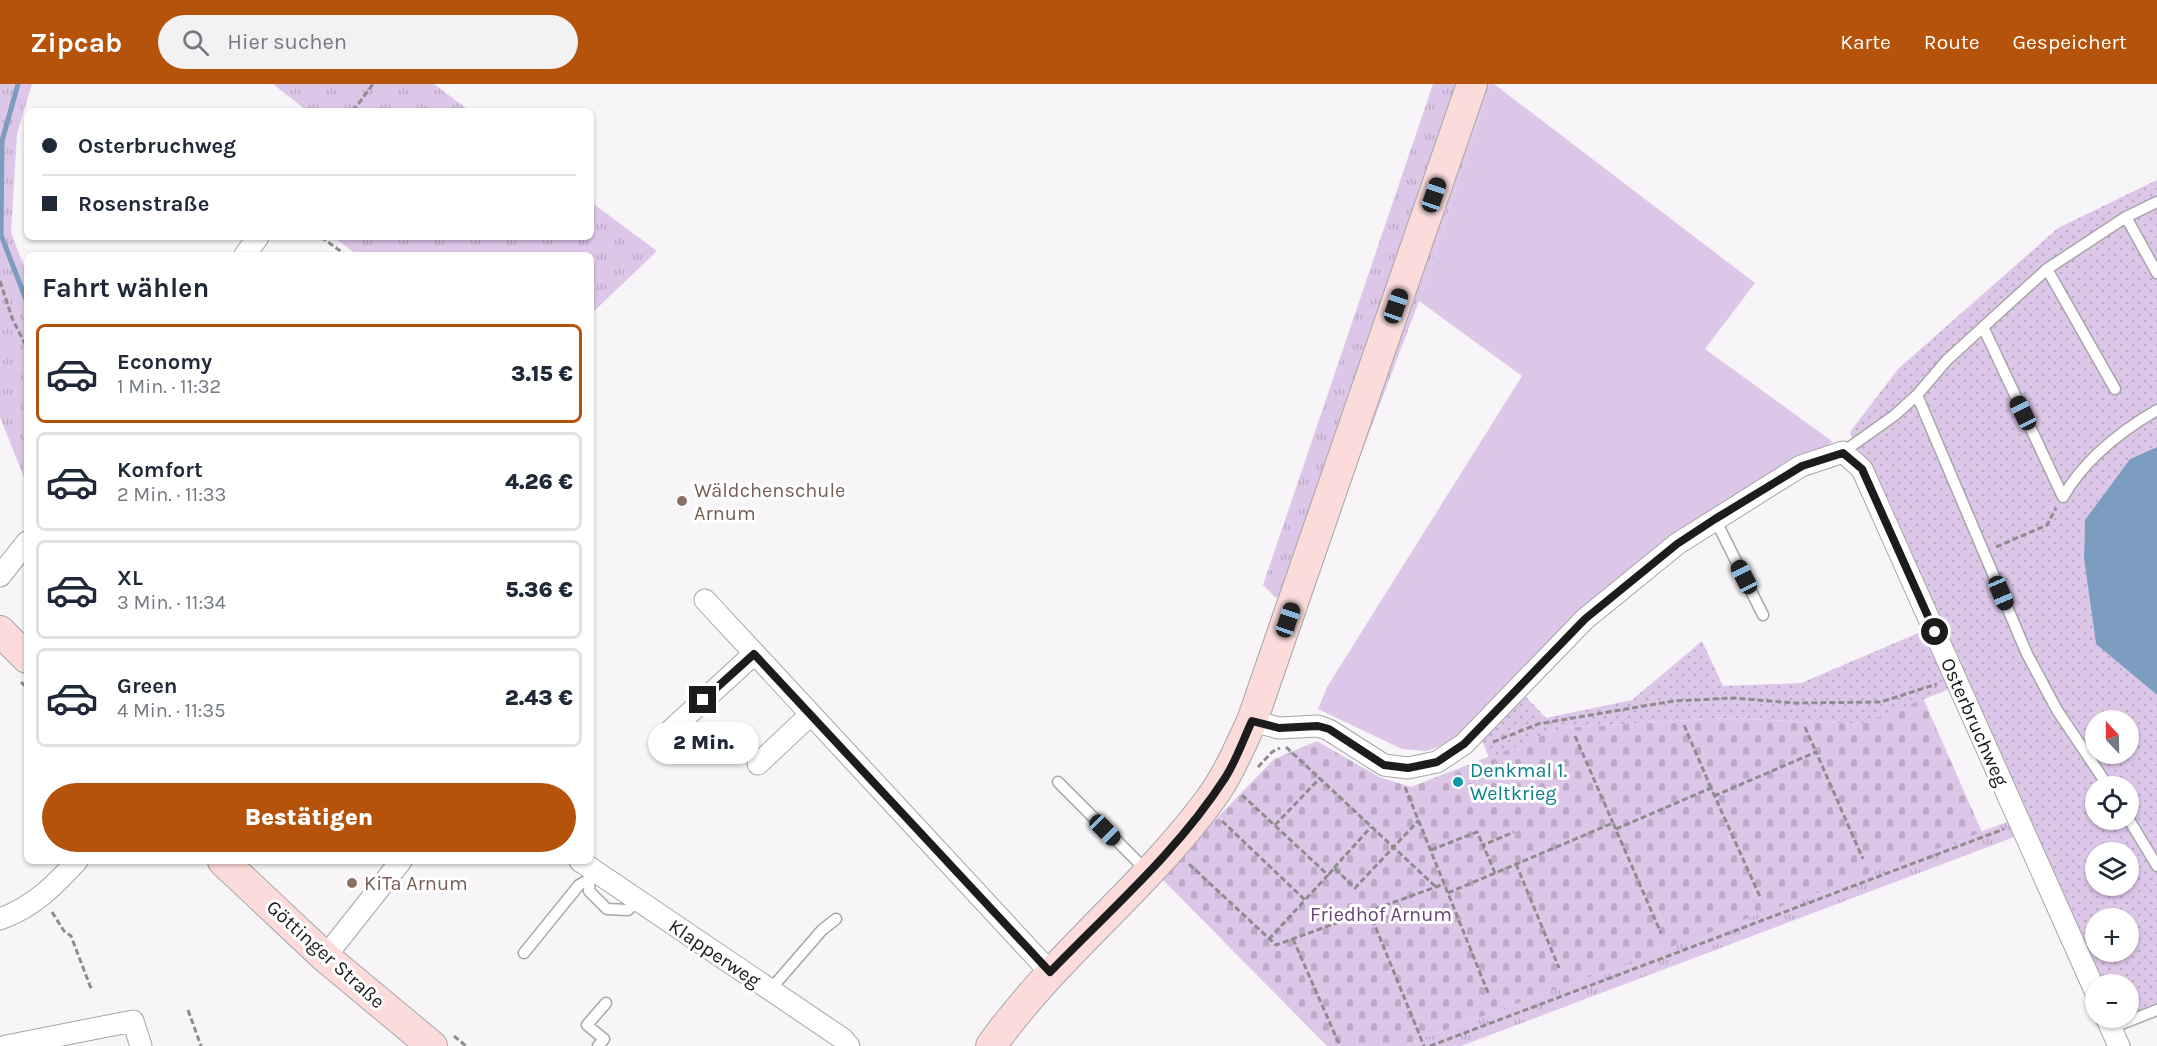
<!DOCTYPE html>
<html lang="de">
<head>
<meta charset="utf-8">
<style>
  body { margin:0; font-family:Karla,sans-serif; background:#f2f2f3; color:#1f2937; height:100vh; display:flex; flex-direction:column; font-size:22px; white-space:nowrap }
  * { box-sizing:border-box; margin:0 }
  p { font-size:20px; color:#747a83 }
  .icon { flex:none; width:33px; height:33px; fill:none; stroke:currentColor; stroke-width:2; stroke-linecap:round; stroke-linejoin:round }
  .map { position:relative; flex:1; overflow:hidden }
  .details { position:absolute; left:24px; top:168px; width:570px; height:612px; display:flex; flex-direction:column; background:#fff; border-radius:9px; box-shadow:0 2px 4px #0004 }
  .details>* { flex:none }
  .guide { position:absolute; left:24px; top:24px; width:570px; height:132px; border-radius:9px; box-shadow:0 2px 4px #0004; display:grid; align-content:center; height:132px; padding:0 18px; background:#fff }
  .needle { width:39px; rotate:338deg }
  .controls { position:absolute; left:2085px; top:626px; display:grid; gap:12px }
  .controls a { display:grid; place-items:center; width:54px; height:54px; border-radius:50%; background:#fff; box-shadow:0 2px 4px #0004; font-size:30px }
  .end { position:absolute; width:27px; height:27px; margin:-14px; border:8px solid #1d1c1d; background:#fff; box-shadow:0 0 0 3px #fff }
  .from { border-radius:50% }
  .bubble { position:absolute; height:42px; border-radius:21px; background:#fff; box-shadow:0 2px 4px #0004; font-size:20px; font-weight:800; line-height:42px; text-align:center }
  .car { position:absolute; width:18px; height:36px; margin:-18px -9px; border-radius:8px; box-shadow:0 0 4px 2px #0007; background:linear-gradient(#222 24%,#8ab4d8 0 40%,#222 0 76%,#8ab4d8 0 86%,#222 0) }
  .guide b { display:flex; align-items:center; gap:21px; height:57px; font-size:22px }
  .guide b+b { border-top:2px solid #e0e1e3 }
  .guide i { width:15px; height:15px; background:#1f2937 }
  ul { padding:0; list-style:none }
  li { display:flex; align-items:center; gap:18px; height:99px; margin:0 12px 9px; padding:0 6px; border:3px solid #e0e1e3; border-radius:9px }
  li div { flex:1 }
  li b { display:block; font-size:22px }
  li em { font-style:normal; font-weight:800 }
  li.active { border-color:#b45309 }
  li>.icon { width:54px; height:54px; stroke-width:1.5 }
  h2 { padding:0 18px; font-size:27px; line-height:72px }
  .action { display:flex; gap:12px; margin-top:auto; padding:12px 18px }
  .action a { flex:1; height:69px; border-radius:36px; background:#b45309; color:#fff; font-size:24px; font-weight:800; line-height:69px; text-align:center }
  header { display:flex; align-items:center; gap:36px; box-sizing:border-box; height:84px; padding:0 30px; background:#b45309; color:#fff }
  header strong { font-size:28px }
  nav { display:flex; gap:33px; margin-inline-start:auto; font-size:21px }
  .search { width:420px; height:54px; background:#f2f2f3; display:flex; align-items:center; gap:15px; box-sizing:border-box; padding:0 21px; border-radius:33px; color:#747a83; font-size:22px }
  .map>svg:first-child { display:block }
</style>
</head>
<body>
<header>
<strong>Zipcab</strong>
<div class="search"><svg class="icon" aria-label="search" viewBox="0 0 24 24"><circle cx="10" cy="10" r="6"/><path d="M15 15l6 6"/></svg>Hier suchen</div>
<nav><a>Karte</a><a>Route</a><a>Gespeichert</a></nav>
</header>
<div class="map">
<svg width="2157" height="962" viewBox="0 0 2157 962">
  <defs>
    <pattern id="grass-tufts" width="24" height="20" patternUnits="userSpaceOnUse" patternTransform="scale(1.5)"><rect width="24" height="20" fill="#ddc7e8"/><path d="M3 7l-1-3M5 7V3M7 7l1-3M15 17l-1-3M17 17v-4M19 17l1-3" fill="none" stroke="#bdaac7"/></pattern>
    <pattern id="cemetery-stones" width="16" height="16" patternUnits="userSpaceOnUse" patternTransform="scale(1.5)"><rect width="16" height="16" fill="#ddc7e8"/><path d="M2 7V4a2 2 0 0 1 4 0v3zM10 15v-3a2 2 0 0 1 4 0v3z" fill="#bdaac7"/></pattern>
    <pattern id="park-dots" width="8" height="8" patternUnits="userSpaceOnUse" patternTransform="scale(1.5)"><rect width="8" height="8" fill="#ddc7e8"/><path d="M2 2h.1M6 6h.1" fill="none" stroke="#bdaac7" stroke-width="1.8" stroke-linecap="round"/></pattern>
  </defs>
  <rect width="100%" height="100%" fill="#f7f5f8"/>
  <!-- grass -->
  <path fill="url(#grass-tufts)" d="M0 0H32L17 50 11 148 27 191V401L0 333Z
    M273 0H434L470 27H307Z
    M1433 0H1490L1419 217 1304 521 1275 513 1263 501Z
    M591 118 657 167 591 230V171H357L334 153H591Z
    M2010 737 2017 752 1461 962H1402Z"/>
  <!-- cemetery -->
  <path fill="url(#cemetery-stones)" d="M1923 614 1982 748 1402 962H1327L1160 793 1274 675 1317 657 1379 693 1411 703 1562 644 1723 634 1862 640Z"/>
  <!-- park -->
  <path fill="url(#park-dots)" fill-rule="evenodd" d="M2157 96V363L2130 375 2085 436 2084 475 2096 560 2157 611V920L2129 932 2128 900H2100L1964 599 1862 640 1723 634 1562 644 1489 674 1481 654 1524 611 1546 634 1632 616 1702 557 1723 602 1801 599 1937 541 1850 348 1898 285 2058 144ZM2096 636H2128V669H2096ZM2096 702H2128V735H2096ZM2096 768H2128V801H2096ZM2096 834H2128V867H2096Z"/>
  <!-- garden -->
  <path fill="#ddc7e8" d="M1490 0H1494L1755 199 1705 265 1833 358 1797 376 1746 407 1451 659 1426 667 1402 665 1318 625 1327 603 1522 292 1419 217Z"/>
  <!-- water -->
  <path fill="#7c9cc0" d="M2157 363V611L2096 560 2084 475 2085 436 2130 375Z"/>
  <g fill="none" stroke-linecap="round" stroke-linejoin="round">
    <!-- stream -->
    <path stroke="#7c9cc0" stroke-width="5" d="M18 0 2 57 1 151 27 218"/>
    <!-- lane casing -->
    <g stroke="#a7a5a8" stroke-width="13">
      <path id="lane" d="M2126 133 2157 189
        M2047 185 2115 305
        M1984 245 2063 413C2084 376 2121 347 2157 326
        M1843 368 1895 331 1917 311
        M1715 435 1763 531
        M1058 698 1147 787
        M2108 702 2057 626 2027 570 1917 311 1947 276 2047 185 2126 133 2157 118
        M2128 734 2157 782
        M590 792 589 807 607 825 628 826 638 816
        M524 869 579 801 588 796
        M770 906 822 846 836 835
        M2111 944 2157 926
        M598 962 604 955 587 941 606 919"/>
    </g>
    <!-- street casing -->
    <g stroke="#a7a5a8" stroke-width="23">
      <path id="street" d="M245 171 258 153
        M0 492 27 458
        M705 516 1050 888
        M1252 637 1279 644 1318 642 1329 646 1384 681 1408 684 1437 678 1464 660 1585 535 1677 460 1801 382 1843 368 1862 385 2096 909
        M670 647 754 570
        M758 680 810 631
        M580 777 843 955 849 962
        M0 835C33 823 53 803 77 777
        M325 873 401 777
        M2106 933 2119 962
        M6 962 133 937 141 962"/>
    </g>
    <!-- secondary casing -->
    <g stroke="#a7a5a8" stroke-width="32">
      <path id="secondary" d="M0 547 27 574
        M223 777 325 873 432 962
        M991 962C1055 872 1144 805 1209 717 1228 692 1239 664 1252 637L1472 0"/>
    </g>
    <!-- path -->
    <path stroke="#8e8c8e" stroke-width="3" stroke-dasharray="6 3" stroke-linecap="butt" d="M353 27 373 0
      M321 153 346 171
      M0 197 12 234 27 264
      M1996 463 2047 441 2056 424
      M21 598 27 604
      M1684 641 1711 704
      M1805 643 1816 668
      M1575 652 1613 739
      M1493 658 1538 640 1674 617 1734 614 1793 619 1881 618 1937 600
      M1286 663 1436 803
      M1258 683 1272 668 1280 664
      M1405 703 1489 911
      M1242 711 1328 791 1305 816
      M1714 712 1816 668 1863 775
      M1222 737 1305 816 1270 854
      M1275 741 1320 694
      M1616 745 1711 704 1761 815
      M1431 766 1477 748 1483 761
      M1189 780 1276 861 1444 800
      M1516 780 1559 884
      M1334 784 1371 743
      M1495 789 1483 761 1514 748
      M1329 790 1334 784 1355 804 1419 736
      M1448 809 1613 739 1661 849
      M1369 827 1424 962
      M52 828 64 847 71 852 92 907
      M1293 855 1340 962
      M188 926 201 962
      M454 952 466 962
      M1430 962 2004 745"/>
    <!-- lane -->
    <use href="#lane" stroke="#fff" stroke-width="10"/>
    <!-- street -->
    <use href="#street" stroke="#fff" stroke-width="21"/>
    <!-- secondary -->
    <use href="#secondary" stroke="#fbdcdb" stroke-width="30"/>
  </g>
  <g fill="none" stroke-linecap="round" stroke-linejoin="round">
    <!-- route -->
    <path stroke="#1d1c1d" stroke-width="8" d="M703 616 754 570 1050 888C1110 826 1178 767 1225 694 1236 677 1243 656 1252 637L1279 644 1318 642 1329 645 1384 681 1408 684 1437 678 1464 660 1585 535 1677 460 1715 435 1802 382 1843 369 1862 385 1935 548"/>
  </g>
  <!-- markers -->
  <g fill="#8d6e63" stroke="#fff" stroke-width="2">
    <circle cx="682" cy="417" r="6"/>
    <circle cx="352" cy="799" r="6"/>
  </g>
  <circle fill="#0f9aa8" stroke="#fff" stroke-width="2" cx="1458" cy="698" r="6"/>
  <g text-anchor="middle" stroke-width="6" stroke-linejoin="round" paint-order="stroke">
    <!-- education labels -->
    <g font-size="20" fill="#785e54" stroke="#fff" text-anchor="start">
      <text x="694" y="413">Wäldchenschule<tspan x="694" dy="23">Arnum</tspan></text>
      <text x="364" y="806">KiTa Arnum</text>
    </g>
    <!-- street labels -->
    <g font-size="20" fill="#1d1c1d" stroke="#fff">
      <text transform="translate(1975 638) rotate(66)" y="7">Osterbruchweg</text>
      <text transform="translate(715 869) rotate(34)" y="7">Klapperweg</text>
      <text transform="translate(326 870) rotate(42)" y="7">Göttinger Straße</text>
    </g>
    <!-- culture labels -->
    <g font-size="20" fill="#0d838f" stroke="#fff" text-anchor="start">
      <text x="1470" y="693">Denkmal 1.<tspan x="1470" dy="23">Weltkrieg</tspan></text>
    </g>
    <!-- park labels -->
    <g font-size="20" fill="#674379" stroke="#fff">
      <text x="1381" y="837">Friedhof Arnum</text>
    </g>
  </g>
</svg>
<div class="controls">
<a><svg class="needle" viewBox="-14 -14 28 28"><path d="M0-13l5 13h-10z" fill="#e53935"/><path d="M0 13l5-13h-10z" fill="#747a83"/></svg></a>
<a><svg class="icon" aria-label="locate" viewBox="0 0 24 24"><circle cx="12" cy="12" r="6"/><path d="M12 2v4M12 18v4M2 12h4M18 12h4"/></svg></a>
<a><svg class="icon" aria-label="layers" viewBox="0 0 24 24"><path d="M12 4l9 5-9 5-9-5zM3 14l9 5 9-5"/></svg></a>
<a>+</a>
<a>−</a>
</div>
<i class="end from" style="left:1935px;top:548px"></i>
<i class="end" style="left:703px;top:616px"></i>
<div class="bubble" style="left:648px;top:638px;width:111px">2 Min.</div>
<i class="car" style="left:1434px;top:111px;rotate:19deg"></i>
<i class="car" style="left:1396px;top:222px;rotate:19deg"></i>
<i class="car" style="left:2023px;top:329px;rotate:334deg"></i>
<i class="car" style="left:1744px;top:493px;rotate:333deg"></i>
<i class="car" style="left:2001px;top:509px;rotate:157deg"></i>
<i class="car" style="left:1288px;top:536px;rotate:19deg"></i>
<i class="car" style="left:1105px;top:746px;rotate:135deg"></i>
<div class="guide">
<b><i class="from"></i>Osterbruchweg</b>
<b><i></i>Rosenstraße</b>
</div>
<section class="details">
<h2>Fahrt wählen</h2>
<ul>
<li class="active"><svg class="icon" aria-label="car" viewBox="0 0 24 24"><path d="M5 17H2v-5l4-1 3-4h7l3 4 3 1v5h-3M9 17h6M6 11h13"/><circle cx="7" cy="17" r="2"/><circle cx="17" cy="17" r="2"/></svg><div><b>Economy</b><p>1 Min. · 11:32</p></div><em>3.15 €</em></li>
<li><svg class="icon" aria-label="car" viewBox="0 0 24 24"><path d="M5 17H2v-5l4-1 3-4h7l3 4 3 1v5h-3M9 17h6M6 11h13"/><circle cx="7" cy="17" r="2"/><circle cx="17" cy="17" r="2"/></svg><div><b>Komfort</b><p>2 Min. · 11:33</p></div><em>4.26 €</em></li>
<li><svg class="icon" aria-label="car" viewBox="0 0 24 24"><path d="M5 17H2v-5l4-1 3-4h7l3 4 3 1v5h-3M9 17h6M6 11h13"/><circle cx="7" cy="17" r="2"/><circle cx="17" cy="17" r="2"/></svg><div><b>XL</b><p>3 Min. · 11:34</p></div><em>5.36 €</em></li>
<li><svg class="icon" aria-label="car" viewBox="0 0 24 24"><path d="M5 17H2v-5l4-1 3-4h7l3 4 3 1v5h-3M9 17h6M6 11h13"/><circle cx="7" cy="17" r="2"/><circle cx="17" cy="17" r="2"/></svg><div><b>Green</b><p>4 Min. · 11:35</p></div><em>2.43 €</em></li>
</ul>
<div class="action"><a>Bestätigen</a></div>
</section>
</div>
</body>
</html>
